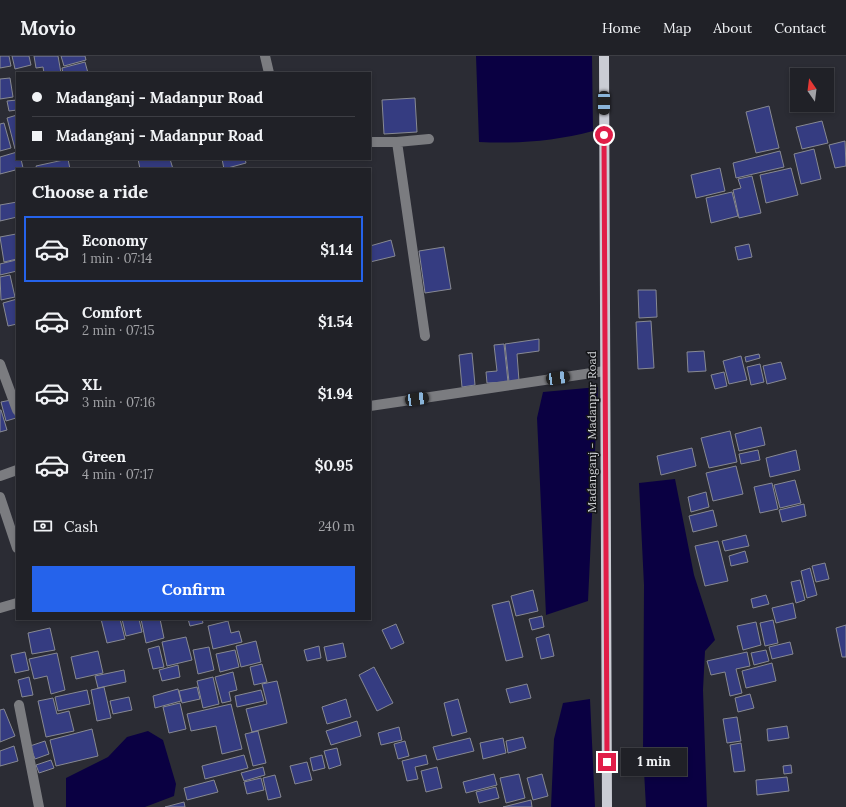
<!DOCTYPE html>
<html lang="en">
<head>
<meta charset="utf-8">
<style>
  body { margin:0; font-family:Lora,serif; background:#28292f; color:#f1f3f6; height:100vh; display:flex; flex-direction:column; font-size:15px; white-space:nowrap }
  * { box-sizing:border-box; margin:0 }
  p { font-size:13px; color:#a2a3a7 }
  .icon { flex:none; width:22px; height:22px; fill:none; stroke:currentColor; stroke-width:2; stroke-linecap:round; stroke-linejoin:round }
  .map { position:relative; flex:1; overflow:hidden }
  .panel { position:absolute; left:16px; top:112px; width:355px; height:452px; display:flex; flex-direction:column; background:#202127; border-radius:0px; box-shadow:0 2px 6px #0003,0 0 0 1px #3d3e44 }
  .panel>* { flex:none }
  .guide { position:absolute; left:16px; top:16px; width:355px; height:88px; border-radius:0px; box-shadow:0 2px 6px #0003,0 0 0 1px #3d3e44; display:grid; align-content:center; height:88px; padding:0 16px; background:#202127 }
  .needle { width:26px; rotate:346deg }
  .fabs { position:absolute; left:790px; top:12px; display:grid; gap:8px }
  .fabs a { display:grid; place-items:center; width:44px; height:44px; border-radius:0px; background:#202127; box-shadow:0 2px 6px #0003,0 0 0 1px #3d3e44; font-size:20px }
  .end { position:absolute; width:18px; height:18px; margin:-9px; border:5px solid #e11d48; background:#fff; box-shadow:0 0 0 2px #fff }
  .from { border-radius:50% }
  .bubble { position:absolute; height:28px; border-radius:0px; background:#202127; box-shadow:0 2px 6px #0003,0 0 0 1px #3d3e44; font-size:13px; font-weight:800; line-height:28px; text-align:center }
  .car { position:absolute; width:12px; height:24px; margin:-12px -6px; border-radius:5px; box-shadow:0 0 3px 1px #0007; background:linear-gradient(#222 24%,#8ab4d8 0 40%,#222 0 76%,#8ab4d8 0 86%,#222 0) }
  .guide b { display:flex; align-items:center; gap:14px; height:38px; font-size:15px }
  .guide b+b { border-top:1px solid #3d3e44 }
  .guide i { width:10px; height:10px; background:#f1f3f6 }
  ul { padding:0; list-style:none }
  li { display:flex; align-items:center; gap:12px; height:66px; margin:0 8px 6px; padding:0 8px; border:2px solid transparent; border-radius:0px }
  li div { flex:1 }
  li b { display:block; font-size:15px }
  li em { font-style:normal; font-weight:800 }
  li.selected { border-color:#2563eb }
  li>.icon { width:36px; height:36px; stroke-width:1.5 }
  h2 { padding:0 16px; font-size:18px; line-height:48px }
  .pay { display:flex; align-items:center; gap:10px; height:44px; padding:0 16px; font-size:15px }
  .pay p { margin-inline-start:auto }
  .cta { display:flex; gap:8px; margin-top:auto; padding:8px 16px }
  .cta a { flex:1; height:46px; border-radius:0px; background:#2563eb; color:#fff; font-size:16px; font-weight:800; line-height:46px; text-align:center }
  header { display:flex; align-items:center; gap:24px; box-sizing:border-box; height:56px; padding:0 20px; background:#202127; border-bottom:1px solid #3d3e44 }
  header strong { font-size:19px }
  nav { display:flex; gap:22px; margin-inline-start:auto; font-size:14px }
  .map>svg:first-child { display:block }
</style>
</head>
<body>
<header>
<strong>Movio</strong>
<nav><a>Home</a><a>Map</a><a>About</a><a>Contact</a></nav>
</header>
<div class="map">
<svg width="846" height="751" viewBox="0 0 846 751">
  <rect width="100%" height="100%" fill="#2b2c34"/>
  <!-- water -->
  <path fill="#0a0042" d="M476 0H592L593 75C555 85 518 88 479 86Z
    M598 331 588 545 546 559 537 362 543 336Z
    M675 423 694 519 715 584 705 595 703 634 707 751H646L643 697 644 529 639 427Z
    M590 643 595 751H551L554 683 563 647Z
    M148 675 163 684 176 728 174 740 145 751H66V722L108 701 127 681Z"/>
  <!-- building -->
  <path fill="#353c81" stroke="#878992" d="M0 0H9L11 10 0 12Z
    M12 0H29L31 9 15 13Z
    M34 0H58L61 17H44L43 11 36 12Z
    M61 0H85L86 4 64 10Z
    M85 6 88 17H63L62 12Z
    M10 22 13 41 0 43V23Z
    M415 42 417 76 384 78 382 44Z
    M17 44V54L9 55 7 45Z
    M769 50 779 92 756 97 746 56Z
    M17 59V92L15 93 7 62Z
    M822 65 828 87 802 93 796 71Z
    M4 67 11 92 0 95V68Z
    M845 85 846 110 835 112 829 89Z
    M814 93 821 123 801 128 794 98Z
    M780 95 784 111 736 122 733 107Z
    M17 96V103H21L23 112 0 118V101Z
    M68 103 70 113H37L36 110Z
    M138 103H170L173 113H140Z
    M222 103H245L246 107 224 113Z
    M720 112 725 135 696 142 691 119Z
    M791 112 798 139 766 147 760 119Z
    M752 120 761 157 739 162 733 134 741 132 738 123Z
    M732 136 738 160 711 167 706 142Z
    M17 146V161L0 165V149Z
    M16 178 17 203 4 206 0 181Z
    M391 184 395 200 370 206V190Z
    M749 188 752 201 738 204 735 191Z
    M444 191 451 233 425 237 419 195Z
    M16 204 17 215 0 219V208Z
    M10 219 15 241 1 244 0 221Z
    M638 234H656L657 261 639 262Z
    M17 243V268L8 270 3 247Z
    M651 265 654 312 638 313 636 266Z
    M539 283V295L517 298 519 325 509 326 505 288Z
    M504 288 508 326 487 327 486 316 497 315 494 289Z
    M704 295 706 315 688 316 687 296Z
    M472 297 475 329 462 331 459 299Z
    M759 298 760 302 746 306 745 301Z
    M741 300 747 324 729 328 723 305Z
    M781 306 786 323 767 328 763 310Z
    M760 308 764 326 751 329 747 311Z
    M724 316 727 330 715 333 711 319Z
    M11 344 16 362 6 365 1 346Z
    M0 354H1L7 374 0 376Z
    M761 371 765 389 739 395 735 378Z
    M730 375 737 406 709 412 701 382Z
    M692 392 696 410 661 419 657 400Z
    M758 394 760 404 741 408 739 398Z
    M796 394 800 414 770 421 766 402Z
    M736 410 743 438 713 445 706 417Z
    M795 424 801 447 780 452 774 429Z
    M772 427 778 453 760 457 754 431Z
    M706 436 709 451 691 456 688 441Z
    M804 448 806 460 782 466 779 454Z
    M713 454 717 470 693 476 689 460Z
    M746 479 749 490 725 495 722 485Z
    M718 485 728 525 705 530 695 490Z
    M745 495 748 506 731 510 729 500Z
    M825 507 829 523 816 526 812 510Z
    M810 512 817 539 807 542 801 515Z
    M800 524 805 544 796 547 791 526Z
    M533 534 538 555 516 560 511 540Z
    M766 539 769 548 753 552 751 543Z
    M509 545 523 601 506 605 492 549Z
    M793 547 796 562 776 567 772 552Z
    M542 560 544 571 532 574 529 563Z
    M101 563H120L125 583 107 587Z
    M122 563H139L142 576 126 580Z
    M141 563H160L164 582 146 587Z
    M188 563H202L203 567 190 570Z
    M773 564 778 587 765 590 760 567Z
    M228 565 231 577 239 575 242 586 213 593 208 570Z
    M756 566 761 589 743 594 737 570Z
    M396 568 404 587 391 593 382 574Z
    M846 569V601H842L836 572Z
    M50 572 55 594 32 598 28 577Z
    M549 578 554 600 541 603 536 582Z
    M186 581 192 604 167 610 162 586Z
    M256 585 261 606 241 611 236 590Z
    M790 586 793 598 772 603 769 591Z
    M343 587 346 601 327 605 324 591Z
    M159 590 164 611 153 613 148 593Z
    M319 590 321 602 307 605 304 594Z
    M209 591 214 614 198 618 193 594Z
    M235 594 239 611 220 616 216 598Z
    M766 594 769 605 754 609 751 597Z
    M98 595 103 617 76 623 71 601Z
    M25 596 29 614 15 617 11 599Z
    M747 596 750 610 736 613 742 637 730 640 725 616 711 619 707 605Z
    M57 597 65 634 51 638 47 620 34 623 29 603Z
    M772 607 776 625 746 632 742 615Z
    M262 608 267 626 254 629 250 611Z
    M178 609 180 621 162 625 159 614Z
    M374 611 393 647 377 655 359 619Z
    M124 614 126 626 98 632 95 620Z
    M233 616 237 634 229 636 231 645 222 647 215 621Z
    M29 621 33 639 22 641 18 624Z
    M213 621 219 648 203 652 197 625Z
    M277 625 287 667 252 676 246 653 267 648 262 628Z
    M527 628 531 642 510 647 506 633Z
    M104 631 111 662 97 665 91 634Z
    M197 631 200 643 182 647 179 635Z
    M178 633 181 645 155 652 153 640Z
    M87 634 90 648 58 655 55 641Z
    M261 634 264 645 237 651 235 640Z
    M750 638 754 652 738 656 735 642Z
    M129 641 132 654 113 658 110 645Z
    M53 642 57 658 69 655 74 675 46 681 38 645Z
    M346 643 351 661 327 668 322 651Z
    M458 643 467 676 452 680 444 647Z
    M180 647 186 673 169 677 163 651Z
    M231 648 242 693 222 698 216 670 191 675 187 658Z
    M4 653 15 680 0 686V654Z
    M737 661 741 685 727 687 723 663Z
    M357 665 361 680 331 689 326 675Z
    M787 670 789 682 768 685 767 673Z
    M399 671 402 684 381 689 378 677Z
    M92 673 98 700 56 710 50 684Z
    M258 675 266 707 253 710 245 678Z
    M523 681 526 692 508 697 506 685Z
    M470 682 474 695 437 704 433 691Z
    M503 682 506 697 483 703 480 687Z
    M45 685 49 698 35 703 30 690Z
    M405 685 409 700 398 703 394 688Z
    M741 687 745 715 734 716 730 689Z
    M14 690 18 705 0 710V695Z
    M337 692 341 709 329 713 324 695Z
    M244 699 248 712 205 723 202 710Z
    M322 699 325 712 313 715 310 702Z
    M426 699 428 708 415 711 418 723 407 725 402 705Z
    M51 704 54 712 39 717 36 709Z
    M307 706 312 724 295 728 290 710Z
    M791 709 792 717 784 718 783 710Z
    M263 711 265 719 244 725 241 717Z
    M437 711 442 732 426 736 421 715Z
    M494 718 497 729 466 737 463 726Z
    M519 718 525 742 506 747 500 722Z
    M542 718 548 740 533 744 527 722Z
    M275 719 281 741 268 744 263 722Z
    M787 721 789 735 757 739 756 724Z
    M261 722 264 734 247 738 244 726Z
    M214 724 218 736 187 744 184 732Z
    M496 731 499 742 479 747 476 736Z
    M531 744 532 751H503Z
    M184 746 185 751H165Z"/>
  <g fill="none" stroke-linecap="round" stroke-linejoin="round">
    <!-- minor -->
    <path stroke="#7b7c80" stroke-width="10" d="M265 0 269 17
      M370 86H397L425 280
      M397 86 429 83
      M0 308 17 354
      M370 350 605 315
      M0 420 17 414
      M0 441 17 492
      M0 552 17 547
      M19 649 39 751"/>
    <!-- major -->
    <path stroke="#caccd4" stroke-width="10" d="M604 0 607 751"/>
  </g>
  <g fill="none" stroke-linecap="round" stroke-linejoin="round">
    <!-- route -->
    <path stroke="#e11d48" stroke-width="5" d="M604 79 607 706"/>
  </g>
  <g text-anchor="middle" stroke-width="3" stroke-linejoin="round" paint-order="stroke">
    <!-- street labels -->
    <g font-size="12" fill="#d4d6da" stroke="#141518">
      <text transform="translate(592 376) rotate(-90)" y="4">Madanganj - Madanpur Road</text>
    </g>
  </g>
</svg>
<div class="fabs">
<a><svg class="needle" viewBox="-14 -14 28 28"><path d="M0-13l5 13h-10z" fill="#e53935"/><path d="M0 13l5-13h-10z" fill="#a2a3a7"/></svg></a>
</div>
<i class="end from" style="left:604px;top:79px"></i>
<i class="end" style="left:607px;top:706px"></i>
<div class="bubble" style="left:621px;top:692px;width:66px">1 min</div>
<i class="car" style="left:604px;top:47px;rotate:180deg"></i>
<i class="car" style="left:558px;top:322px;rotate:82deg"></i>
<i class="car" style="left:417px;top:343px;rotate:82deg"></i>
<div class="guide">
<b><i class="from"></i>Madanganj - Madanpur Road</b>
<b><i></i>Madanganj - Madanpur Road</b>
</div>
<section class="panel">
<h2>Choose a ride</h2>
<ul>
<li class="selected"><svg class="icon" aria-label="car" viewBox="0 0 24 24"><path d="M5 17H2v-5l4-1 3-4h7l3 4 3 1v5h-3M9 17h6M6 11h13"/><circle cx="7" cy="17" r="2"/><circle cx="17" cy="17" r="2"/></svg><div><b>Economy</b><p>1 min · 07:14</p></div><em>$1.14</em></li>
<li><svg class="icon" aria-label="car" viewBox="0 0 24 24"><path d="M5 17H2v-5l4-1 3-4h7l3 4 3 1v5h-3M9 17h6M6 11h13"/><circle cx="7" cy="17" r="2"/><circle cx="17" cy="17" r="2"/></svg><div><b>Comfort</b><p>2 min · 07:15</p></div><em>$1.54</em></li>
<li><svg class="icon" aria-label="car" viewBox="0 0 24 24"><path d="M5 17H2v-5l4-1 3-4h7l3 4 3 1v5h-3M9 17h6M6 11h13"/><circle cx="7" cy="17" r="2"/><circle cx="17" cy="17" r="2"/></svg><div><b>XL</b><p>3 min · 07:16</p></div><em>$1.94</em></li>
<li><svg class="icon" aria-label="car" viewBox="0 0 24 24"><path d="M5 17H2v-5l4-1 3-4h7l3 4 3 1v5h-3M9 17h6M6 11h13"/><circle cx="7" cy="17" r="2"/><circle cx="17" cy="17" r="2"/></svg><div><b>Green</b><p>4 min · 07:17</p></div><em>$0.95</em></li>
</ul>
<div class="pay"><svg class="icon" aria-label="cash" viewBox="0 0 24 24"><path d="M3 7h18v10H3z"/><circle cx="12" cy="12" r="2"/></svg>Cash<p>240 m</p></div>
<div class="cta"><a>Confirm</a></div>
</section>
</div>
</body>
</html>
